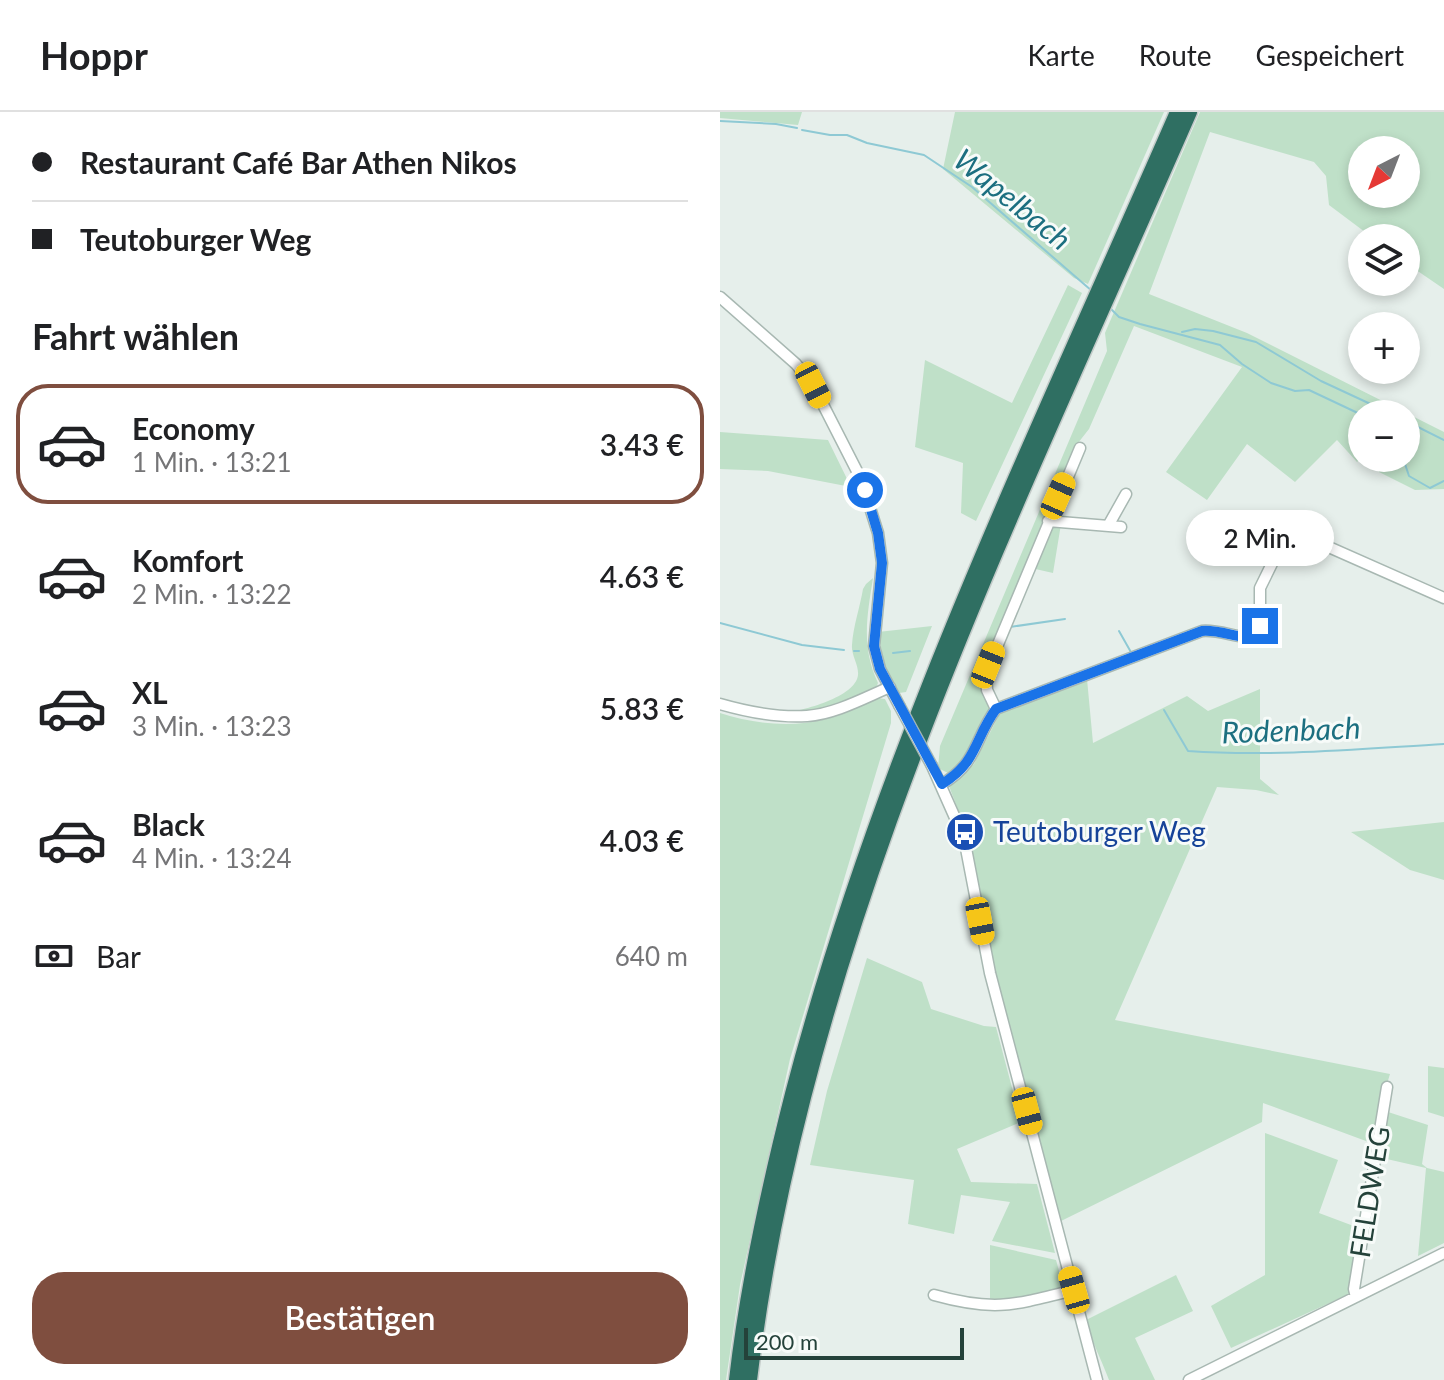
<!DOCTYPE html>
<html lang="de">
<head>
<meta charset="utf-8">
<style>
  body { margin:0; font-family:Lato,sans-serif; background:#f2f2f2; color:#202124; height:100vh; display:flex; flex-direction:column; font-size:30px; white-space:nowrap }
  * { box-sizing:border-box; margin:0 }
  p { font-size:26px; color:#757577 }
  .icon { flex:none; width:44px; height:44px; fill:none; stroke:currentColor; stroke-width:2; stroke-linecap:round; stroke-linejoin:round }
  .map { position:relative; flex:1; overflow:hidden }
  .side { display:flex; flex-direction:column; background:#fff; width:720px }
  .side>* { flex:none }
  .top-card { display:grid; align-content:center; height:176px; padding:0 32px; background:#fff }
  .needle { width:52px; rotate:222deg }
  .buttons { position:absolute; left:628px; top:24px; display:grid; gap:16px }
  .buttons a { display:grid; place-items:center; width:72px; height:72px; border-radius:50%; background:#fff; box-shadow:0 4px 12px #0003; font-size:40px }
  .scale { position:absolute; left:24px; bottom:20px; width:220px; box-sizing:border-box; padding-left:8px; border:4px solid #24423a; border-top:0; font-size:22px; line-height:28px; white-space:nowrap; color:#24423a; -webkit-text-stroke:6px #f7fbf9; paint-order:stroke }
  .end { position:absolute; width:36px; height:36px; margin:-18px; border:10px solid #1a73e8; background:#fff; box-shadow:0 0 0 4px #fff }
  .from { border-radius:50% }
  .bubble { position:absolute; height:56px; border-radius:28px; background:#fff; box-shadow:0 4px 12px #0003; font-size:26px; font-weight:600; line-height:56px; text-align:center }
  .car { position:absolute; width:24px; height:48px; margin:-24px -12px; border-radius:10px; box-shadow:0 0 6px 2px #0007; background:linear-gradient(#f5c518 24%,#345 0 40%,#f5c518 0 76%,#345 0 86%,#f5c518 0) }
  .top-card b { display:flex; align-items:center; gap:28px; height:76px; font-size:30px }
  .top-card b+b { border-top:2px solid #e0e0e0 }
  .top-card i { width:20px; height:20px; background:#202124 }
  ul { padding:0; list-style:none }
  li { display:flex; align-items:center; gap:24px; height:120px; margin:0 16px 12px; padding:0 16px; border:4px solid transparent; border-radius:32px }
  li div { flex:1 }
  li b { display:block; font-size:30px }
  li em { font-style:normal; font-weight:600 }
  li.current { border-color:#7f4e3f }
  li>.icon { width:72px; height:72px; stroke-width:1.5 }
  h2 { padding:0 32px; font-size:36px; line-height:96px }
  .pay { display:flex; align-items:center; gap:20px; height:88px; padding:0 32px; font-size:30px }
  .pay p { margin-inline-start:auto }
  .cta { display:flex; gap:16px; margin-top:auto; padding:16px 32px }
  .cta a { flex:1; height:92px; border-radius:32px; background:#7f4e3f; color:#fff; font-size:32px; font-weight:600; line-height:92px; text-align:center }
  header { display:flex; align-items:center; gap:48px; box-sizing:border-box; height:112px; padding:0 40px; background:#fff; border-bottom:2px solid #e0e0e0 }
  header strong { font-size:38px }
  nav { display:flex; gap:44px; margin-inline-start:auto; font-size:28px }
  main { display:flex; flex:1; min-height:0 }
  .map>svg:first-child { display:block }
</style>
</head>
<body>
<header>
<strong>Hoppr</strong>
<nav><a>Karte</a><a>Route</a><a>Gespeichert</a></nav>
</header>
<main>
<section class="side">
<div class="top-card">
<b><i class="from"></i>Restaurant Café Bar Athen Nikos</b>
<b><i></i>Teutoburger Weg</b>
</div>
<h2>Fahrt wählen</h2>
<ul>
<li class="current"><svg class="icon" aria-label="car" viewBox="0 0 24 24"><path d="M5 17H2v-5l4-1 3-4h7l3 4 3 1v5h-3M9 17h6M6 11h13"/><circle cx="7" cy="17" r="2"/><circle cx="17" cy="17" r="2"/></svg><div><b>Economy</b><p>1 Min. · 13:21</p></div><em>3.43 €</em></li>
<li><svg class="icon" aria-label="car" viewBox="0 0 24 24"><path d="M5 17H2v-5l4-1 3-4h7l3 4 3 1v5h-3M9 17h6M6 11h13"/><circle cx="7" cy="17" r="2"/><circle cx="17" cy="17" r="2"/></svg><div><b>Komfort</b><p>2 Min. · 13:22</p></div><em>4.63 €</em></li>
<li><svg class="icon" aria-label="car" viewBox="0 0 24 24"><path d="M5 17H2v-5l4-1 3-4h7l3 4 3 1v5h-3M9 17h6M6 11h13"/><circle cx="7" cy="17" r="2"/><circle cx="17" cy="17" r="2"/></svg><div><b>XL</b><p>3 Min. · 13:23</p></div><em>5.83 €</em></li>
<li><svg class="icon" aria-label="car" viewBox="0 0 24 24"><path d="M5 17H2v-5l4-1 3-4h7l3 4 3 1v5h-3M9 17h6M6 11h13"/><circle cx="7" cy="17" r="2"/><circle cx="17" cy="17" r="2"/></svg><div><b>Black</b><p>4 Min. · 13:24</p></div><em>4.03 €</em></li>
</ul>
<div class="pay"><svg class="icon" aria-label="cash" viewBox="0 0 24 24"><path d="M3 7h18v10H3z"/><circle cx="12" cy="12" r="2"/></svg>Bar<p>640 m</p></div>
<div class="cta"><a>Bestätigen</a></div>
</section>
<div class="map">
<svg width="724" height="1268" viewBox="0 0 724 1268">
  <rect width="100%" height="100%" fill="#e6efeb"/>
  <!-- green -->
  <path fill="#bfe0c8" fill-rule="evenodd" d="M0 0H82L78 13 0 6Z
    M235 0H444L368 172 354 166 223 57Z
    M480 0H724V177L686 151V126H653L609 93 606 64 594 50 490 20 429 182 527 221 724 320V377L695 378 659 360 658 346H686V302H642V345L637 350 617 328 575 370 527 332 487 388 446 360 522 255 414 214 369 317 358 331 264 555 270 598 249 644 230 662 218 656 220 634 387 239 385 221ZM642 38H686V82H642Z
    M348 173 362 181 256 409 241 401 243 351 195 335 205 248 292 291Z
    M0 320 108 328 131 375 48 359 0 357Z
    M331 412H341L333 461 311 456Z
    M153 466C147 504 141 535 158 571L155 578C125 591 98 601 64 601 82 599 136 585 138 563 139 553 131 543 132 533 133 515 140 495 143 477L146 472Z
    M212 514 186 580 179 581 165 556 158 520Z
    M367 567 373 631 467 584 488 599 540 577V667L559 683 536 678 497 675 395 908 670 962 660 995 654 1032 543 991 542 1010 339 1110 275 859 248 724 229 674 254 652 280 601Z
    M158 586 165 587 171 599V611L70 947 20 1173 6 1268H0V601C34 612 71 616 106 607 123 603 141 593 158 586Z
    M724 710V768L690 758 631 720Z
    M147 846 202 870 211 897 264 914 276 915 301 1010 237 1037 251 1070 317 1072 335 1141 272 1129 290 1090 241 1083 234 1122 188 1112 194 1068 90 1053 107 979Z
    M708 954 724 956V1005L708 1000Z
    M665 999 708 1013 702 1052 707 1056 724 1060V1131L698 1144 706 1056 658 1045Z
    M545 1021 618 1048 599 1101 639 1116 629 1182 511 1236 491 1194 545 1163Z
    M270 1133 336 1148 343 1173 340 1177 302 1189H270Z
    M456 1163 473 1199 415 1226 435 1268H389C381 1247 372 1230 366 1208Z"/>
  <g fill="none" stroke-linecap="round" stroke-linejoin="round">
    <!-- stream -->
    <path stroke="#8ec9d4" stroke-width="2" d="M0 9 56 12 77 16
      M82 18 110 23H127L147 31 204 43 252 75 372 179
      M391 197 399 205 420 212 500 233 522 252 551 271 575 279 589 278 642 303
      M462 220 475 217 493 219 536 230 601 269 672 302
      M686 309 724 328
      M683 346 689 364 710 376 724 369
      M0 511 82 533 124 538
      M290 515 345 507
      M399 519 412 542
      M134 539H139
      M173 541 190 539
      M444 598 468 639C553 645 639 637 724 632"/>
    <!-- minor casing -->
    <g stroke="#a8b8b2" stroke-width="13">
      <path id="minor" d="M0 185 76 252 93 273 141 367 158 421 162 451 154 534 160 557 179 593
        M328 409 401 415
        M388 414 406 382
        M0 592C28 600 57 606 87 604 115 602 144 586 170 575
        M276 597 267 578 266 561 360 336
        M212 654 244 726 270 861 377 1268
        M222 672C258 651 254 627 276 597L482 519C501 517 523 529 536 524L540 514V476L565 425 570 421H577L724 486
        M214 1183C275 1200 294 1193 354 1178
        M636 1185 634 1177 667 975
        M469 1268 724 1141"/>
    </g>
    <!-- highway casing -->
    <g stroke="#c2cac8" stroke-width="17">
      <path id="highway" d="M16 1268C27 1172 48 1076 72 982 161 641 316 323 457 0
        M30 1268C84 820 292 408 470 0"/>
    </g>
    <!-- minor -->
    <use href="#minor" stroke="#fff" stroke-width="10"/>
    <!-- highway -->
    <use href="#highway" stroke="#2f6f62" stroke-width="14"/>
    <!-- minor-bridge casing -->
    <g stroke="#a8b8b2" stroke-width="13" stroke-linecap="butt">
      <path id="minor-bridge" d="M179 593 212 654"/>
    </g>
    <!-- minor-bridge -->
    <use href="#minor-bridge" stroke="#fff" stroke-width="10"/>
  </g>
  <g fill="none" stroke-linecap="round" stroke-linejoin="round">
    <!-- route -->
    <path stroke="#1a73e8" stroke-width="10" d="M145 378 158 421 162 451 154 534 160 557 222 672C258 650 254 627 276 597L482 519C501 517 524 529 536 524L540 514"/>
  </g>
  <!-- icons -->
  <defs>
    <g id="bus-disc" transform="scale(2)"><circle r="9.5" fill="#1a4fb4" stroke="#f7fbf9"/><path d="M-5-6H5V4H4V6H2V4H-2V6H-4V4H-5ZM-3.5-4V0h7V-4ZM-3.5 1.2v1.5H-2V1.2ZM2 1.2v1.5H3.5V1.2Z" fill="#fff"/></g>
  </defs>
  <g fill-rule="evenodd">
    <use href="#bus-disc" x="245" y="720"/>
  </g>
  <g text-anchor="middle" stroke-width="6" stroke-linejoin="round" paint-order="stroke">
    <!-- transit labels -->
    <g font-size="28" fill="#164399" stroke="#f7fbf9" text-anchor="start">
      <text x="273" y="730">Teutoburger Weg</text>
    </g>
    <!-- street labels -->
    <g font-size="28" fill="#24423a" stroke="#f7fbf9">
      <text transform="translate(650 1080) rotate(-81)" y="10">FELDWEG</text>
    </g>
    <!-- water labels -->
    <g font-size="30" font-style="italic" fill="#1c6f80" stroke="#f7fbf9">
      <text transform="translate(292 88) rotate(39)" y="10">Wapelbach</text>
      <text transform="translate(571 619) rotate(-2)" y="10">Rodenbach</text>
    </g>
  </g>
</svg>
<div class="buttons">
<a><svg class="needle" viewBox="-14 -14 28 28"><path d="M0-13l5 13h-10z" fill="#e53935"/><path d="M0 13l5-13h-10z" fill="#757577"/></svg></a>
<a><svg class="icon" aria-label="layers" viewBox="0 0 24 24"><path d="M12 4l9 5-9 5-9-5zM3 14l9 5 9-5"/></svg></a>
<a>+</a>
<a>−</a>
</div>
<div class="scale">200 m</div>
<i class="end from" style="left:145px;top:378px"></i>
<i class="end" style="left:540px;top:514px"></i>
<div class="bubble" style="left:466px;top:398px;width:148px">2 Min.</div>
<i class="car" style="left:93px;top:273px;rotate:153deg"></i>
<i class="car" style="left:338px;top:384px;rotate:24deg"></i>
<i class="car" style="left:268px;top:553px;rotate:22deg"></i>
<i class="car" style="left:260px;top:809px;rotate:169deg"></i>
<i class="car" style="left:307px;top:999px;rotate:165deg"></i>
<i class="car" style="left:354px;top:1178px;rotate:344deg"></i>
</div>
</main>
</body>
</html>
